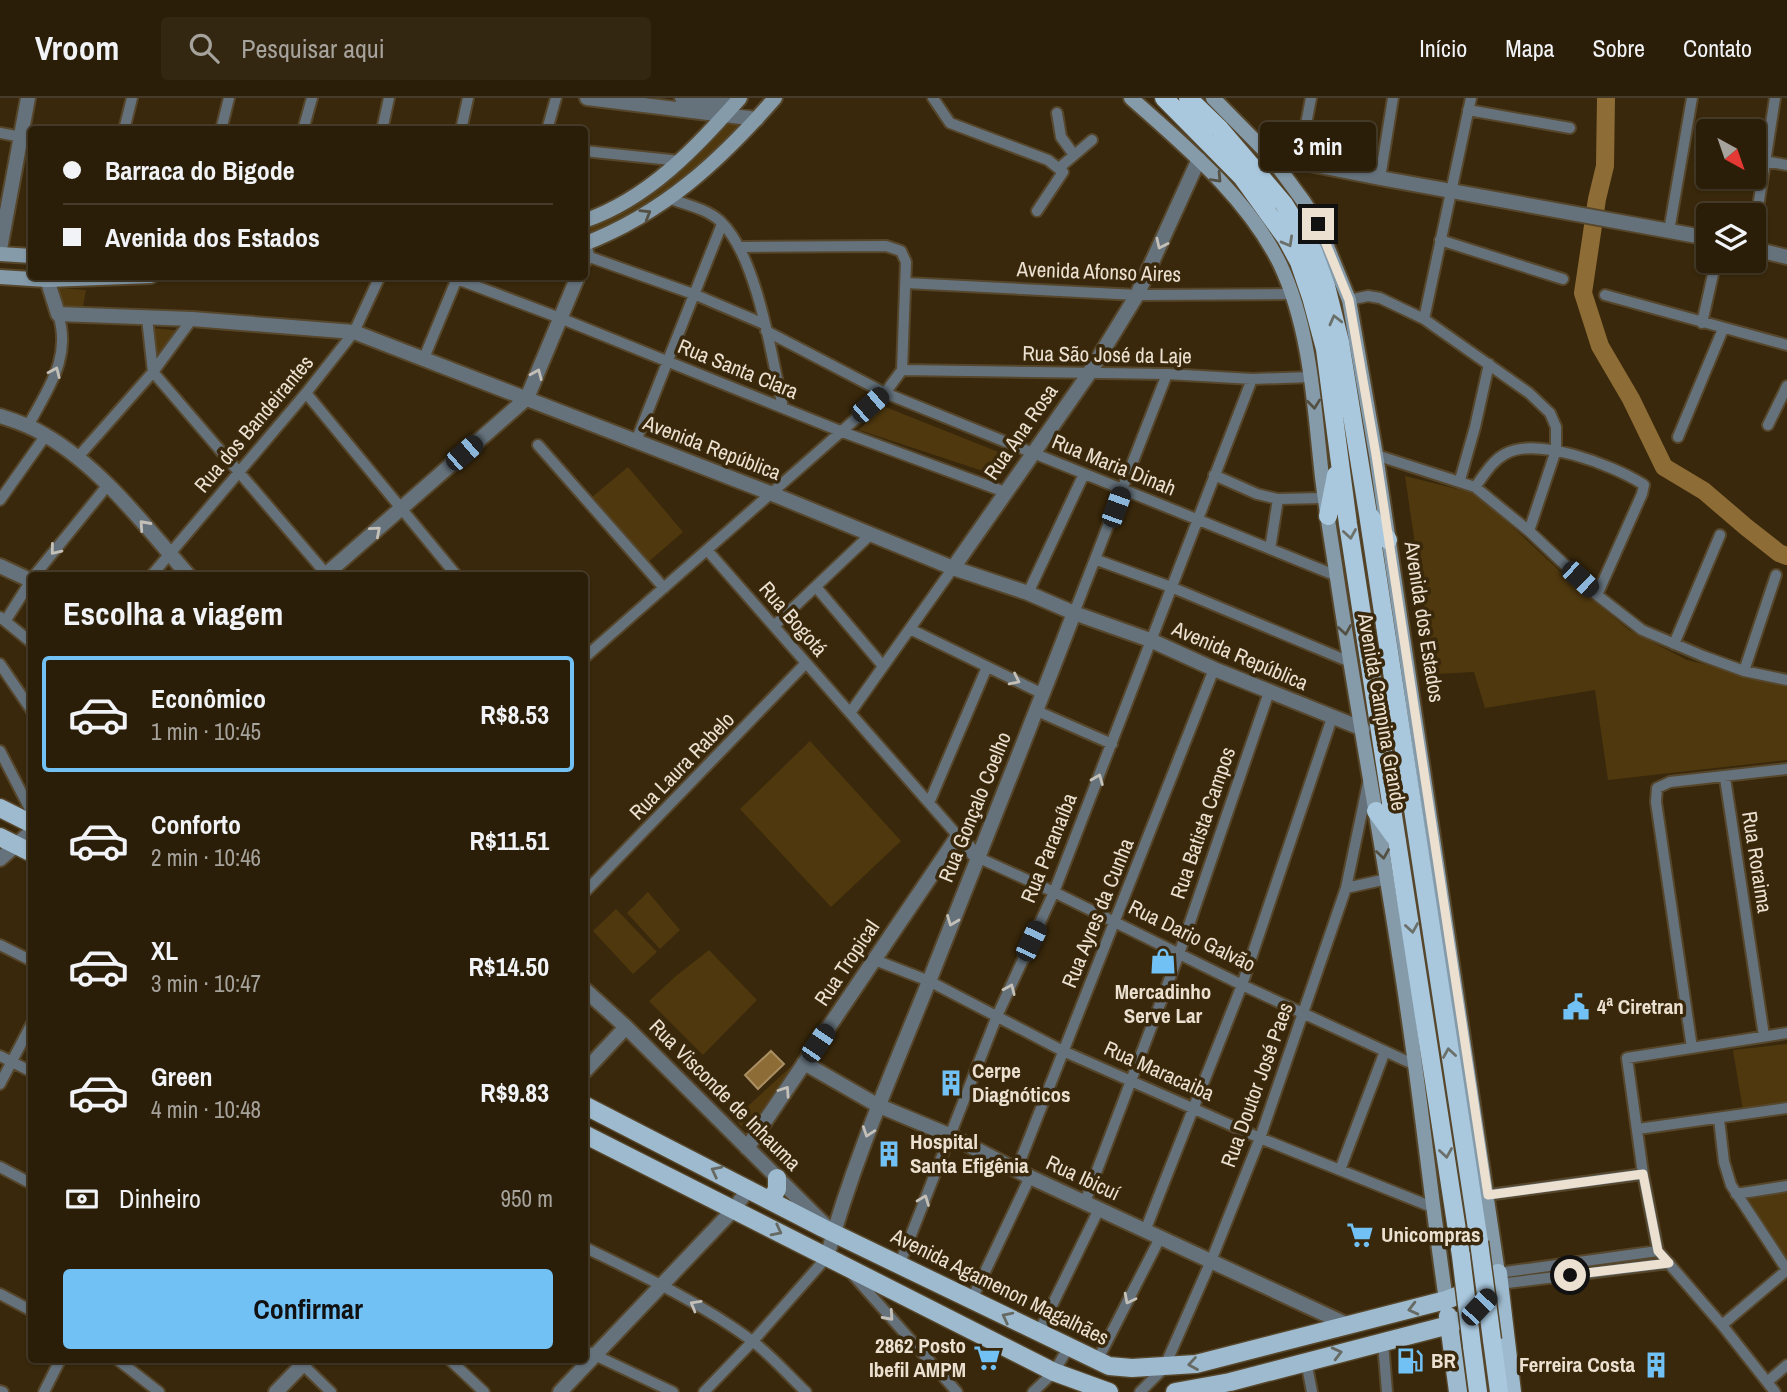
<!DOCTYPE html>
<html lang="pt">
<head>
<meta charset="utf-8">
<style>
  body { margin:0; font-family:"Archivo Narrow",sans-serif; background:#332712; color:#f1f3f6; height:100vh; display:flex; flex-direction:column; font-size:26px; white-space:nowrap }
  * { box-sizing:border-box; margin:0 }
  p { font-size:23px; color:#a6a29c }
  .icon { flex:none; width:38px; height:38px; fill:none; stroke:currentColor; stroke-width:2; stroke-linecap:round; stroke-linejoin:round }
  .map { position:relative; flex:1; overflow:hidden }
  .side { position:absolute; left:28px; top:474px; width:560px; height:791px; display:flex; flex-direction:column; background:#2b1e08; border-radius:7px; box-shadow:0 2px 5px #0004,0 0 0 2px #473c29 }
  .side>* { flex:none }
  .hud { position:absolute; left:28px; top:28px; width:560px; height:154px; border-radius:7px; box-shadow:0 2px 5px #0004,0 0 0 2px #473c29; display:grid; align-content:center; height:154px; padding:0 35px; background:#2b1e08 }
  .needle { width:46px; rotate:140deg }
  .buttons { position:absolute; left:1696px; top:21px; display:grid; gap:14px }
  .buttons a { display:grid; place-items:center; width:70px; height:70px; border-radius:7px; background:#2b1e08; box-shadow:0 2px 5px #0004,0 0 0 2px #473c29; font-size:35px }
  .end { position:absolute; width:32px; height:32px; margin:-16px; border:9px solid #ece1d1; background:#111; box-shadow:0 0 0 4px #111 }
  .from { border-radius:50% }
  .bubble { position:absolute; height:49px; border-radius:7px; background:#2b1e08; box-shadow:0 2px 5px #0004,0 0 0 2px #473c29; font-size:23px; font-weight:700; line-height:49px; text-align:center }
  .car { position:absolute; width:21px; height:42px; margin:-21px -10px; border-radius:9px; box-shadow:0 0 5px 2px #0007; background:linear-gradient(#222 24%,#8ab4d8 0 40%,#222 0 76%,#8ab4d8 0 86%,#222 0) }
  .hud b { display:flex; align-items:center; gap:24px; height:66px; font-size:26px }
  .hud b+b { border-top:2px solid #473c29 }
  .hud i { width:18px; height:18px; background:#f1f3f6 }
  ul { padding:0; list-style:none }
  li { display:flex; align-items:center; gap:21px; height:116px; margin:0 14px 10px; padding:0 21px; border:4px solid transparent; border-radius:7px }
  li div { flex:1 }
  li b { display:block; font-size:26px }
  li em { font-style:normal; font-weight:700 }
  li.selected { border-color:#72c1f5 }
  li>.icon { width:63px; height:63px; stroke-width:1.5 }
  h2 { padding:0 35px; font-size:32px; line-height:84px }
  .pay { display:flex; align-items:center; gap:18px; height:77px; padding:0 35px; font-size:26px }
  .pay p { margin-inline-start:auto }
  .primary-button { display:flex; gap:14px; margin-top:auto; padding:14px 35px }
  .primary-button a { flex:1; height:80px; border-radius:7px; background:#72c1f5; color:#111; font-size:28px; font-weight:700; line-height:80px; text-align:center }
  header { display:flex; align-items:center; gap:42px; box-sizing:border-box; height:98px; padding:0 35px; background:#2b1e08; border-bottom:2px solid #473c29 }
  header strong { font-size:33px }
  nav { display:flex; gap:38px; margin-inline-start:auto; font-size:24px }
  .search { width:490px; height:63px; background:#332712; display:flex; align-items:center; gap:18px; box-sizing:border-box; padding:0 24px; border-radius:7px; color:#a6a29c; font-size:26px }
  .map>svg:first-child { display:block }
</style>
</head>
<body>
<header>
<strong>Vroom</strong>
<div class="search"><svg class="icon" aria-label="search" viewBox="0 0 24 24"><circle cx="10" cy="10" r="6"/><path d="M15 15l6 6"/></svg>Pesquisar aqui</div>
<nav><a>Início</a><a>Mapa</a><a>Sobre</a><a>Contato</a></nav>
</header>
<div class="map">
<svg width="1787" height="1294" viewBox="0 0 1787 1294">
  <rect width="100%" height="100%" fill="#39280b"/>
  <!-- green -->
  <path fill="#4f380e" d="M726 20 743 23C710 61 666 102 621 126 610 131 596 134 585 138L584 125 617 112Z
    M48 189 86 192 82 214 61 212Z
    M153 230 180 233 153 265Z
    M883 308 1011 359 1001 379 859 332Z
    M628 369 683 434 647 465 591 400Z
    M1405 378 1477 396 1575 487 1629 532 1687 562 1787 586V662L1608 682 1595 592 1485 610 1474 574 1434 576Z
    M810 643 901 743 831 809 740 711Z
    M648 794 680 832 660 851 627 815Z
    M616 811 657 854 633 876 593 833Z
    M709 852 757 902 703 957 649 903 676 878Z
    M1787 946V1006L1743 1013 1733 952Z
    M794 966 747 1034 734 1021Z
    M1787 1092V1162L1744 1100Z"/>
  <!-- water -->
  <path fill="#8e6c35" stroke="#aa8f64" stroke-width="2" d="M771 953 784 966 758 991 745 977Z"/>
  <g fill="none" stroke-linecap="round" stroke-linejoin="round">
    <!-- river -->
    <path stroke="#8e6c35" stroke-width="18" d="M1606 0 1605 68 1597 101 1583 195 1600 248 1631 301 1664 369 1704 393 1746 429 1779 455 1787 458"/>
    <!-- minor casing -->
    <g stroke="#56462b" stroke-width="14">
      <path id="minor" d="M933 0 950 25 1048 62 1063 74 1037 113
        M1468 12 1570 30
        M1057 15 1061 39 1074 57
        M124 32 132 0
        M221 32 229 0
        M303 32 312 0
        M382 32 389 0
        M461 32 468 0
        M547 32 556 0
        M0 35 32 41
        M584 53 681 63
        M1299 63 1311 0
        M1764 63 1787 67
        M1059 70 1092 42
        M1380 80 1393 0
        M671 101C687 107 707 111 720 123 757 157 772 260 783 310
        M1669 133 1692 0
        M1754 135 1775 0
        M1440 142 1563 181
        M587 158 696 197 764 226
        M457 181 560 220 840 333 1005 394
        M906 185 1137 197 1292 196
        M1605 197 1787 247
        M1349 202 1368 198 1380 200 1424 221 1529 295 1550 315 1556 329V352L1529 433
        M147 220 153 274 328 478
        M1424 221 1471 0
        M1702 225 1716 163
        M766 233 885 295 1337 478
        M424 260 458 178
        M902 272 1167 276 1252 281 1311 279
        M306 295 457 478
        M1768 327 1787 288
        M28 328C48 290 72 260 58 216
        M1678 339 1723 231
        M636 343 722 126
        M538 347 664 490
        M1376 357 1475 389 1529 433 1597 497 1642 532 1703 558 1744 573 1787 582
        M78 359 153 274 192 221
        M1214 377 1257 396 1278 401 1324 400
        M1460 382 1475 329 1489 266
        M1475 389C1484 377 1492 363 1505 356 1537 338 1612 367 1641 385L1644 387 1642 396 1597 497
        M0 402 46 337
        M1270 451 1278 401
        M707 452 958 738
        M1097 462 1171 489 1350 564
        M34 478 107 388
        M151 478 306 295 354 234 380 178
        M816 489 883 568
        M1028 495 1084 376
        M1074 515 1167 276
        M0 519 32 545
        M6 522 32 481
        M774 528 870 437
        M910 531 1043 596
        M1674 546 1720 437
        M584 560 885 295 902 272 906 164 901 153 886 148 741 149
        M0 566 32 613
        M1744 573 1776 477
        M1037 613 1112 646
        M850 615 953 470
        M0 653 32 715
        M1725 680 1764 938
        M929 705 987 569
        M977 759 1054 794 1242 887 1415 967
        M1346 790 1387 781
        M584 795 806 565
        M0 847 32 863
        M875 862 929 883 1063 953 1260 1040 1432 1109
        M1692 950 1656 704 1657 690 1670 684 1787 671
        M0 958 32 974
        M0 986 32 925
        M1719 1021 1724 1064 1731 1087 1787 1172 1722 1227
        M1638 1031 1787 1010
        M0 1069 32 1086
        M1017 1071 1214 571
        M1340 1072 1385 953
        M1736 1096 1787 1088
        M1487 1097 1643 1076
        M1085 1104 1179 856 1269 594
        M1145 1133 1242 887 1332 620
        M584 1149C641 1177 700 1204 751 1242 771 1257 788 1277 806 1294
        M900 1165 997 918 1054 794 1252 281
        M1498 1175 1658 1153
        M853 1177 957 1294
        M1499 1186 1669 1165
        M0 1196 32 1213
        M972 1201 1030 1079
        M1039 1234 1099 1111
        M1383 1244 1387 1294
        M584 1252 673 1294
        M118 1262 159 1294
        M298 1262 331 1294
        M450 1262 484 1294
        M1097 1263 1160 1140
        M1306 1263 1312 1294
        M1767 1284 1787 1267
        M0 1293 3 1294
        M44 1294 60 1262
        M704 1294 753 1243 827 1159
        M1033 1294 1054 1274 1068 1250
        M1140 1294 1164 1270 1211 1163 1260 1040 1346 790 1368 685
        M1775 1294 1722 1227 1658 1153 1643 1076 1627 960 1787 935"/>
    </g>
    <!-- tertiary casing -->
    <g stroke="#56462b" stroke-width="18">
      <path id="tertiary" d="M587 0 757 21
        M682 0 734 7
        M1270 58 1380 80 1708 140
        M584 145 587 158 584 163
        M0 151 28 0
        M1754 151 1787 159
        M46 178 58 216 192 221 354 234 770 395 953 470 1028 495 1074 515 1150 542 1214 571 1363 631
        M0 318C16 323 31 328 45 337 102 370 146 429 189 478
        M0 468 32 483
        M953 470 1088 277 1137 197 1199 61
        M324 478 527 300 578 178
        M0 761 32 733
        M584 891 626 929 826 1128
        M804 965 877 1007 949 1037 1030 1079 1348 1227
        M584 974 626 929
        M747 1050 958 738 977 759
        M827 1159C853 1063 893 973 930 881 978 759 1027 638 1074 515
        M276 1294 307 1262
        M560 1294 734 1111 749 1090"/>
    </g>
    <!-- secondary casing -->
    <g stroke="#56462b" stroke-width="18">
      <path id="secondary" d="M1131 0C1186 49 1247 99 1280 166 1311 232 1314 308 1322 379 1326 413 1332 446 1337 480 1359 626 1387 770 1408 916 1422 1012 1432 1107 1446 1202
        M1213 0 1270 58 1304 104 1318 126 1349 202 1376 357 1498 1175
        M584 123C650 100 695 50 740 0
        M584 146C664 115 720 63 775 0
        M0 156 32 158
        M0 179 47 182 151 178"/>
    </g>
    <!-- primary casing -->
    <g stroke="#56462b" stroke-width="21">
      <path id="primary" d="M0 710 32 726
        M0 739 32 755
        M584 1007 823 1130 1109 1268 1132 1270 1196 1266 1446 1202 1462 1196 1498 1175 1512 1294
        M584 1036 1054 1274 1109 1294
        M771 1102 777 1091V1080
        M1448 1218 1458 1294
        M1175 1294 1230 1284 1449 1227 1468 1219 1494 1193"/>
    </g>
    <!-- trunk casing -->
    <g stroke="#56462b" stroke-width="21">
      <path id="trunk" d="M1164 0 1242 79 1286 140 1299 164 1311 199 1325 251 1348 426 1461 1158
        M1188 0 1220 31 1284 106 1313 153 1326 188 1340 244 1368 416 1479 1144
        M1369 417 1388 442
        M1328 418 1336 377
        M1376 713 1397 742
        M1492 1242 1499 1294
        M1472 1248 1478 1294"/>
    </g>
    <!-- minor -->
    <use href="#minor" stroke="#65727c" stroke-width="10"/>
    <!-- tertiary -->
    <use href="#tertiary" stroke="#65727c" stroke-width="14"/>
    <!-- secondary -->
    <use href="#secondary" stroke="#859baa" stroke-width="14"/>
    <!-- primary -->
    <use href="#primary" stroke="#9ebace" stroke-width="18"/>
    <!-- trunk -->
    <use href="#trunk" stroke="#a9c8de" stroke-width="18"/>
    <!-- trunk-bridge casing -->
    <g stroke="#56462b" stroke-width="21" stroke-linecap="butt">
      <path id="trunk-bridge" d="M1479 1144 1492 1242
        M1461 1158 1472 1248"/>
    </g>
    <!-- trunk-bridge -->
    <use href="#trunk-bridge" stroke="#a9c8de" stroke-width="18"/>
  </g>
  <!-- one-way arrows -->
  <defs><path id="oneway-chevron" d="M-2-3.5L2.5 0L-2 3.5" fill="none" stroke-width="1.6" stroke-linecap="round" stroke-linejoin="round" transform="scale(1.75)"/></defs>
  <g stroke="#545043">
    <use href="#oneway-chevron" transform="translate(1217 80) rotate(47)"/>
    <use href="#oneway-chevron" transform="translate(646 116) rotate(-31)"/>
    <use href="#oneway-chevron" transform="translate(1314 306) rotate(84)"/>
    <use href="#oneway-chevron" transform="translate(1345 532) rotate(81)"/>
    <use href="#oneway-chevron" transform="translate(1383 756) rotate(81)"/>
  </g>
  <g stroke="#6b706a">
    <use href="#oneway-chevron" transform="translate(1288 144) rotate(61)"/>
    <use href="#oneway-chevron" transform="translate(1335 222) rotate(-104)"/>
    <use href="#oneway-chevron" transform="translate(1350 436) rotate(81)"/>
    <use href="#oneway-chevron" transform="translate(1412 830) rotate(81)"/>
    <use href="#oneway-chevron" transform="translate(1449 955) rotate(-99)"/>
    <use href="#oneway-chevron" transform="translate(1446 1055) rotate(81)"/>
  </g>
  <g stroke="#c4c0b8">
    <use href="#oneway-chevron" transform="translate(1161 146) rotate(115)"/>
    <use href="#oneway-chevron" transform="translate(55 274) rotate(-66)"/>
    <use href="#oneway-chevron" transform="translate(537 276) rotate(-67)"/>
    <use href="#oneway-chevron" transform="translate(144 427) rotate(-132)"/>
    <use href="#oneway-chevron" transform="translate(376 433) rotate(-41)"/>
    <use href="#oneway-chevron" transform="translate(55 452) rotate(129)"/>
    <use href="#oneway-chevron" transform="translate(1015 582) rotate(26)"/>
    <use href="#oneway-chevron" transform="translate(1098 681) rotate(-68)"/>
    <use href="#oneway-chevron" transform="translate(952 823) rotate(111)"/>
    <use href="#oneway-chevron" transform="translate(1010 891) rotate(-66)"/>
    <use href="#oneway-chevron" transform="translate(785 993) rotate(-56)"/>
    <use href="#oneway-chevron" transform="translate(868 1034) rotate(109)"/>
    <use href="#oneway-chevron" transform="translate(924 1102) rotate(-69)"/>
    <use href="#oneway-chevron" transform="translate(1129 1201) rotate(117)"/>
    <use href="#oneway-chevron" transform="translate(695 1207) rotate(-150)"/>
    <use href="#oneway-chevron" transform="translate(889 1218) rotate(48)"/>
  </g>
  <g stroke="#666a63">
    <use href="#oneway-chevron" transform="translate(716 1073) rotate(-153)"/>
    <use href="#oneway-chevron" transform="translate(777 1133) rotate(27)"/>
    <use href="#oneway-chevron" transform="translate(1413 1211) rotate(166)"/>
    <use href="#oneway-chevron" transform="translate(1007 1219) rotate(-153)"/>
    <use href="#oneway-chevron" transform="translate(1337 1255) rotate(-14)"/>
    <use href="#oneway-chevron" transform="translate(1193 1266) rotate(171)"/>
  </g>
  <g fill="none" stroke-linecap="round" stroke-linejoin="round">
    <!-- route -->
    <path stroke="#ece1d1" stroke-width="9" d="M1318 126 1349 202 1376 357 1488 1097 1643 1076 1658 1153 1669 1165 1570 1177"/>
  </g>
  <!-- icons -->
  <defs>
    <g id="shop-bare" transform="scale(2.1)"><path d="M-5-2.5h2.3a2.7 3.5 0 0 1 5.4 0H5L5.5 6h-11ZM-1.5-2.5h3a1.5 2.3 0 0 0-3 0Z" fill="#72c1f5" stroke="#39280b" stroke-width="2.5" paint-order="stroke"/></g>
    <g id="civic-bare" transform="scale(2.1)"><path d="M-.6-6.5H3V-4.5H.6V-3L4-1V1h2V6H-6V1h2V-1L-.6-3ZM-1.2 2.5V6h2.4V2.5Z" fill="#72c1f5" stroke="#39280b" stroke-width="2.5" paint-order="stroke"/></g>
    <g id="building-bare" transform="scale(2.1)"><path d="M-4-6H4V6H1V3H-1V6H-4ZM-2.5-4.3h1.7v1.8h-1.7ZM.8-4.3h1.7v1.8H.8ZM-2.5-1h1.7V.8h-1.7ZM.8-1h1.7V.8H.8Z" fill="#72c1f5" stroke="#39280b" stroke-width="2.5" paint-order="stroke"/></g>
    <g id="supermarket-bare" transform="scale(2.1)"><path d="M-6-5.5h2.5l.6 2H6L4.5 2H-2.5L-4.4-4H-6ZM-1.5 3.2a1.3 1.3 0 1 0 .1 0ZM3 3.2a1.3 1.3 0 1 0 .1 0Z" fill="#72c1f5" stroke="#39280b" stroke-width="2.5" paint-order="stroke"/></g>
    <g id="fuel-bare" transform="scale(2.1)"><path d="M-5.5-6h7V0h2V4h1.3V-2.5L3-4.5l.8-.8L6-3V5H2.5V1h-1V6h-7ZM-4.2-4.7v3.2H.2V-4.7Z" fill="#72c1f5" stroke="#39280b" stroke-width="2.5" paint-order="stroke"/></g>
  </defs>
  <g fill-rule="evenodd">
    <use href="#shop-bare" x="1163" y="863"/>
    <use href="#civic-bare" x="1576" y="909"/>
    <use href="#building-bare" x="951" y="985"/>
    <use href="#building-bare" x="889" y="1056"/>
    <use href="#supermarket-bare" x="1360" y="1137"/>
    <use href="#supermarket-bare" x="987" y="1260"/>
    <use href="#fuel-bare" x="1410" y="1263"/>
    <use href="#building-bare" x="1656" y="1267"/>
  </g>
  <g text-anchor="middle" stroke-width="7" stroke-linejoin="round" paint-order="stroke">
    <!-- street labels -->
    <g font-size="21" fill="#ece1d1" stroke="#39280b">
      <text transform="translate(1099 174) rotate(2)" y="7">Avenida Afonso Aires</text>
      <text transform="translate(1107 257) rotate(1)" y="7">Rua São José da Laje</text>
      <text transform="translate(738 271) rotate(22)" y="7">Rua Santa Clara</text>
      <text transform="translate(254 326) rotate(-50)" y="7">Rua dos Bandeirantes</text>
      <text transform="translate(1021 334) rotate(-55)" y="7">Rua Ana Rosa</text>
      <text transform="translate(712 350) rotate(21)" y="7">Avenida República</text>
      <text transform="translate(1114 367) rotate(22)" y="7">Rua Maria Dinah</text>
      <text transform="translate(793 521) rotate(49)" y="7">Rua Bogotá</text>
      <text transform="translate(1424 524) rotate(81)" y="7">Avenida dos Estados</text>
      <text transform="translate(1240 558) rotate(23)" y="7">Avenida República</text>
      <text transform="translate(1382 614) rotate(80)" y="7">Avenida Campina Grande</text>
      <text transform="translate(682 668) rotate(-46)" y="7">Rua Laura Rabelo</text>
      <text transform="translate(975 709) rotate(-68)" y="7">Rua Gonçalo Coelho</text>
      <text transform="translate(1203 725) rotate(-71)" y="7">Rua Batista Campos</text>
      <text transform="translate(1049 750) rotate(-68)" y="7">Rua Paranaíba</text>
      <text transform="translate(1757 764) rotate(81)" y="7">Rua Roraima</text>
      <text transform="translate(1098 815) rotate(-68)" y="7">Rua Ayres da Cunha</text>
      <text transform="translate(1192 838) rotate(26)" y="7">Rua Dario Galvão</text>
      <text transform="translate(847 865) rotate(-56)" y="7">Rua Tropical</text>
      <text transform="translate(1159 973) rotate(24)" y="7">Rua Maracaiba</text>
      <text transform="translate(1257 987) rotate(-70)" y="7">Rua Doutor José Paes</text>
      <text transform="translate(725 997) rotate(45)" y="7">Rua Visconde de Inhauma</text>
      <text transform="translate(1083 1080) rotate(25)" y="7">Rua Ibicuí</text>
      <text transform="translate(1000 1189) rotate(26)" y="7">Avenida Agamenon Magalhães</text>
    </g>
    <!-- poi labels -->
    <g font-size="21" font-weight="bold" fill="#ece1d1" stroke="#39280b" text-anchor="start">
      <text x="1163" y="901" text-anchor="middle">Mercadinho<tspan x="1163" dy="24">Serve Lar</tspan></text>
      <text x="1597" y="916">4ª Ciretran</text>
      <text x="972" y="980">Cerpe<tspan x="972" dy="24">Diagnóticos</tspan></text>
      <text x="910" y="1051">Hospital<tspan x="910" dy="24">Santa Efigênia</tspan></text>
      <text x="1381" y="1144">Unicompras</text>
      <text x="966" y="1255" text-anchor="end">2862 Posto<tspan x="966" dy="24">Ibefil AMPM</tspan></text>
      <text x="1431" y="1270">BR</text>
      <text x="1635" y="1274" text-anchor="end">Ferreira Costa</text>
    </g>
  </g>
</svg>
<div class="buttons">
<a><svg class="needle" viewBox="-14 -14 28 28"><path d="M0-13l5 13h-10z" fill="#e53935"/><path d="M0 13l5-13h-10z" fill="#a6a29c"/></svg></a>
<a><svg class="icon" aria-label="layers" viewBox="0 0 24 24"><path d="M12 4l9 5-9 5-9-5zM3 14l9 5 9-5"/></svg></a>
</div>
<i class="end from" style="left:1570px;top:1177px"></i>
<i class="end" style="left:1318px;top:126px"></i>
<div class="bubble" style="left:1260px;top:24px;width:116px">3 min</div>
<i class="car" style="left:870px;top:307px;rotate:49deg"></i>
<i class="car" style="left:464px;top:355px;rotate:49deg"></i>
<i class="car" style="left:1116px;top:409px;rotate:20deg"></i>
<i class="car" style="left:1580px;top:481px;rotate:133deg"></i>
<i class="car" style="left:1031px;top:843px;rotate:25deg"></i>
<i class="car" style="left:818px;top:945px;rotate:34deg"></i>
<i class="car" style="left:1479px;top:1209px;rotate:43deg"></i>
<div class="hud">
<b><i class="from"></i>Barraca do Bigode</b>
<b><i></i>Avenida dos Estados</b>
</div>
<section class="side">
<h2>Escolha a viagem</h2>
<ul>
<li class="selected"><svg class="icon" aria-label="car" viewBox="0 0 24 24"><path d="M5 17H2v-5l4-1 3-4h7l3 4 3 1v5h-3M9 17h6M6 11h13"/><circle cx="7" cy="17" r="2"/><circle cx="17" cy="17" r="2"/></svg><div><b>Econômico</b><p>1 min · 10:45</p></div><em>R$8.53</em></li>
<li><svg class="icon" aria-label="car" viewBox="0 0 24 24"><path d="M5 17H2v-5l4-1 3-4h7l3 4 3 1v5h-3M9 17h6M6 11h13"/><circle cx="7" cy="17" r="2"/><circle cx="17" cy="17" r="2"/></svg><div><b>Conforto</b><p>2 min · 10:46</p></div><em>R$11.51</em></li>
<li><svg class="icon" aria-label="car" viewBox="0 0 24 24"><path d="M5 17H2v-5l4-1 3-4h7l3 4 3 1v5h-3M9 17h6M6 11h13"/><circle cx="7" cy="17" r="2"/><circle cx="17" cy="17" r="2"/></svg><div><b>XL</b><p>3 min · 10:47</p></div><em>R$14.50</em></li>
<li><svg class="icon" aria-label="car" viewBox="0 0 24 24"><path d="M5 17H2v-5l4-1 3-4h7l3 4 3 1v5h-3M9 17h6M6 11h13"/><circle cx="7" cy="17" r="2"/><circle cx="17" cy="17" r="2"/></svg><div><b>Green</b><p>4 min · 10:48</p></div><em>R$9.83</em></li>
</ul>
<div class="pay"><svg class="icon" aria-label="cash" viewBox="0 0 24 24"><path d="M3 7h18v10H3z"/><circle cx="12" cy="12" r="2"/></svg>Dinheiro<p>950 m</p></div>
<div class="primary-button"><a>Confirmar</a></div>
</section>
</div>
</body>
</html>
